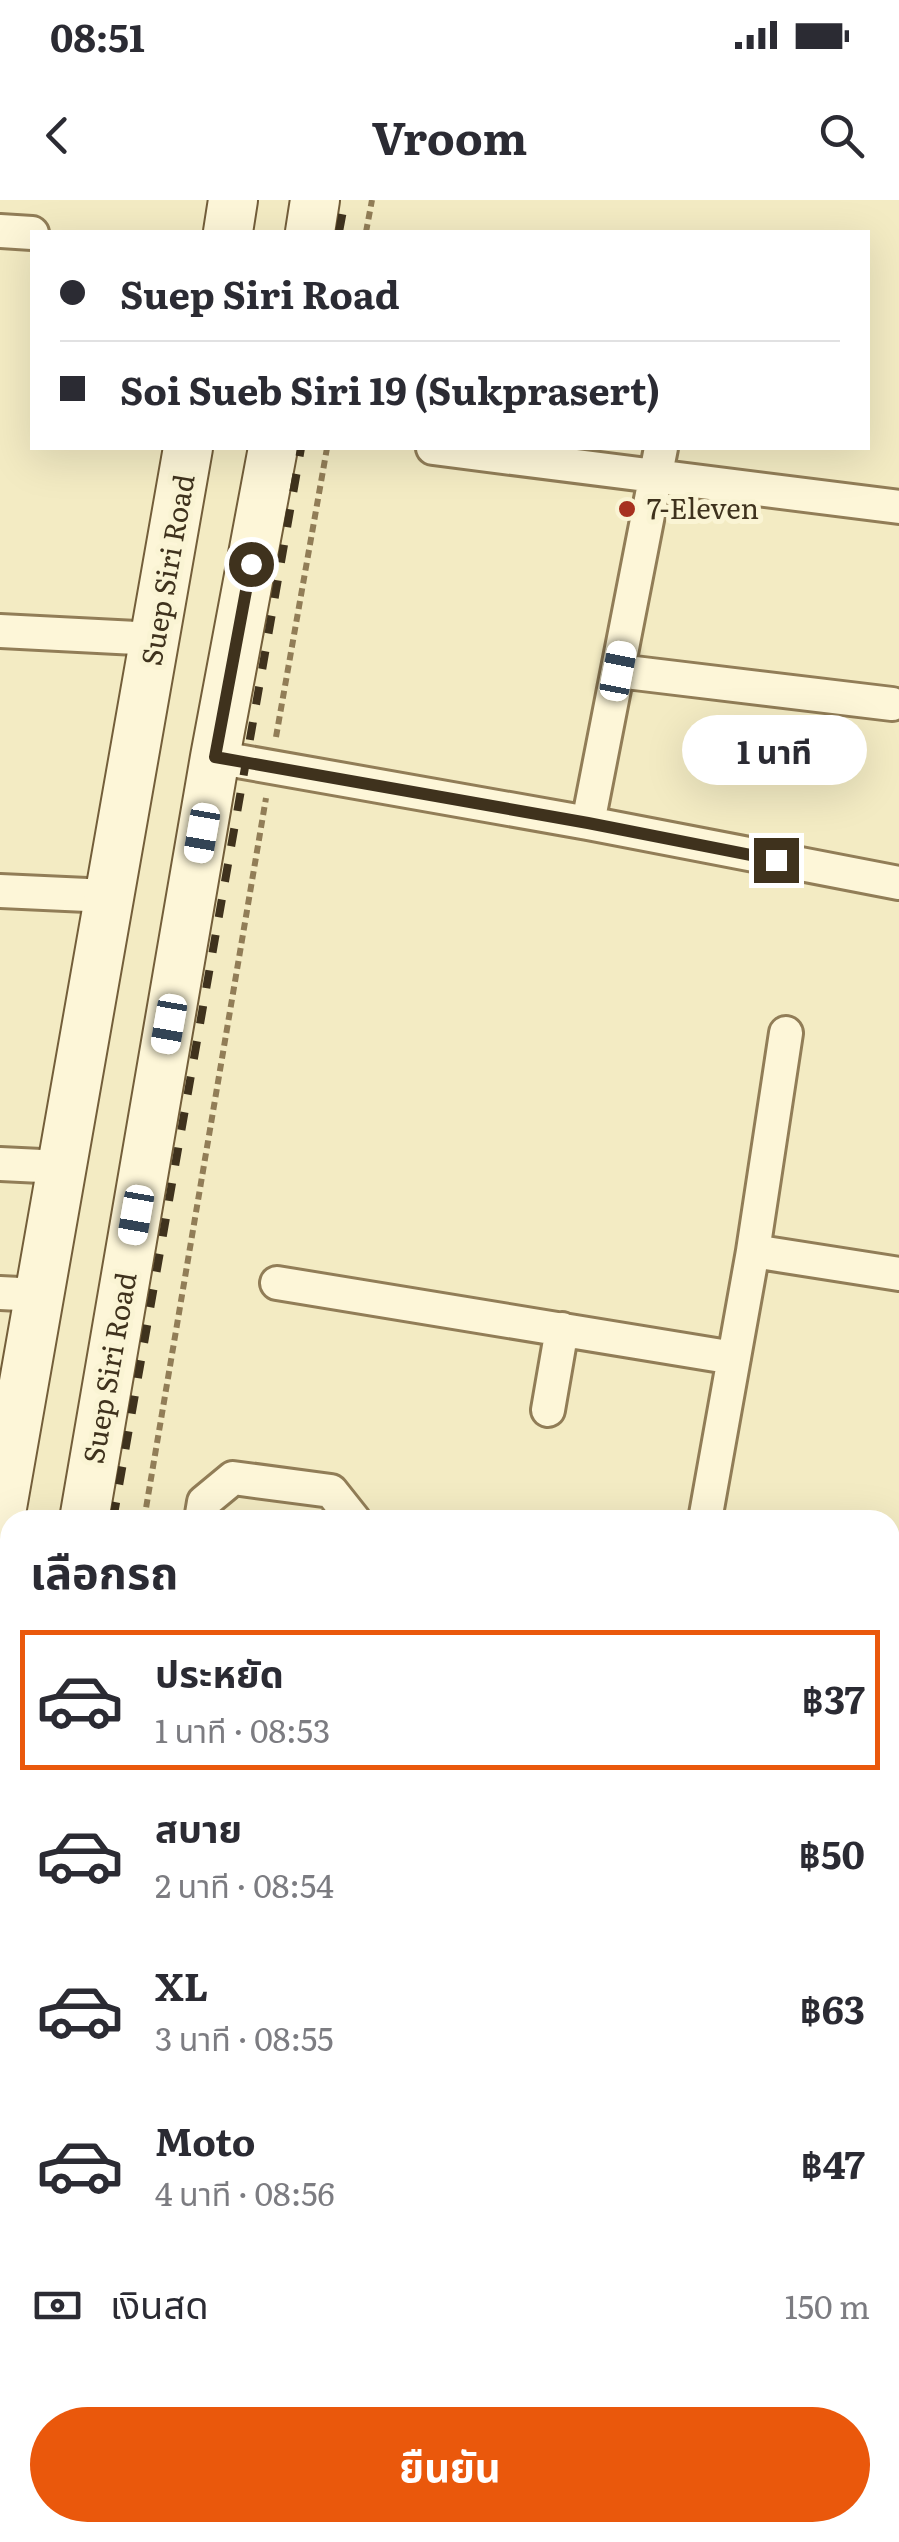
<!DOCTYPE html>
<html lang="th">
<head>
<meta charset="utf-8">
<style>
  body { margin:0; font-family:Literata,"Noto Sans Thai",serif; background:#f2f2f3; color:#2b2b33; height:100vh; display:flex; flex-direction:column; font-size:38px; white-space:nowrap }
  * { box-sizing:border-box; margin:0 }
  p { font-size:32px; color:#7c7c81 }
  .icon { flex:none; width:55px; height:55px; fill:none; stroke:currentColor; stroke-width:2; stroke-linecap:round; stroke-linejoin:round }
  .map { position:relative; flex:1; overflow:hidden }
  .sheet { position:absolute; left:0px; top:1310px; width:900px; height:1032px; display:flex; flex-direction:column; background:#fff; border-radius:30px 30px 0 0; box-shadow:0 10px 40px #0002 }
  .sheet>* { flex:none }
  .hud { position:absolute; left:30px; top:30px; width:840px; height:220px; border-radius:0px; box-shadow:0 10px 40px #0002; display:grid; align-content:center; height:220px; padding:0 30px; background:#fff }
  .end { position:absolute; width:45px; height:45px; margin:-22px; border:12px solid #3f321d; background:#fff; box-shadow:0 0 0 5px #fff }
  .from { border-radius:50% }
  .bubble { position:absolute; height:70px; border-radius:35px; background:#fff; box-shadow:0 10px 40px #0002; font-size:32px; font-weight:700; line-height:70px; text-align:center }
  .car { position:absolute; width:30px; height:60px; margin:-30px -15px; border-radius:12px; box-shadow:0 0 8px 2px #0007; background:linear-gradient(#fff 24%,#345 0 40%,#fff 0 76%,#345 0 86%,#fff 0) }
  .hud b { display:flex; align-items:center; gap:35px; height:95px; font-size:38px }
  .hud b+b { border-top:2px solid #e1e1e2 }
  .hud i { width:25px; height:25px; background:#2b2b33 }
  ul { padding:0; list-style:none }
  li { display:flex; align-items:center; gap:30px; height:140px; margin:0 20px 15px; padding:0 10px; border:5px solid transparent; border-radius:0px }
  li div { flex:1 }
  li b { display:block; font-size:38px }
  li em { font-style:normal; font-weight:700 }
  li.selected { border-color:#ea580c }
  li>.icon { width:90px; height:90px; stroke-width:1.5 }
  h2 { padding:0 30px; font-size:45px; line-height:120px }
  .pay { display:flex; align-items:center; gap:25px; height:110px; padding:0 30px; font-size:38px }
  .pay p { margin-inline-start:auto }
  .primary-button { display:flex; gap:20px; margin-top:auto; padding:20px 30px }
  .primary-button a { flex:1; height:115px; border-radius:60px; background:#ea580c; color:#fff; font-size:40px; font-weight:700; line-height:115px; text-align:center }
  .status { display:flex; justify-content:space-between; align-items:center; height:70px; padding:0 50px; background:#fff; direction:ltr }
  .status svg { height:28px; fill:currentColor }
  header { display:flex; justify-content:space-between; align-items:center; height:130px; padding:0 30px; background:#fff; font-size:45px; font-weight:700 }
  .map>svg:first-child { display:block }
</style>
</head>
<body>
<div class="status"><b>08:51</b><svg viewBox="0 0 49 12"><path d="M0 12V9h3v3zM5 12V6h3v6zM10 12V3h3v9zM15 12V0h3v12zM26 1h20v11H26zM47 4h2v5h-2z"/></svg></div>
<header><svg class="icon" aria-label="back" viewBox="0 0 24 24"><path d="M15 5l-7 7 7 7"/></svg>Vroom<svg class="icon" aria-label="search" viewBox="0 0 24 24"><circle cx="10" cy="10" r="6"/><path d="M15 15l6 6"/></svg></header>
<div class="map">
<svg width="899" height="2342" viewBox="0 0 899 2342">
  <rect width="100%" height="100%" fill="#f3ebc3"/>
  <g fill="none" stroke-linecap="round" stroke-linejoin="round">
    <!-- street casing -->
    <g stroke="#917d57" stroke-width="38">
      <path id="street" d="M0 31 32 33
        M433 248 899 307
        M0 431 156 439
        M618 471 892 504
        M215 557 588 623 899 683
        M588 623 661 248
        M0 691 109 696
        M0 964 62 967
        M753 1051 786 833
        M277 1083 734 1158
        M0 1093 39 1095
        M548 1210 562 1129
        M201 1320 204 1302 233 1278 331 1291 354 1320
        M705 1320 753 1051 899 1074
        M890 1368 899 1370
        M890 1623 899 1624
        M0 1803 10 1804
        M0 1922 10 1923
        M890 1937 899 1938
        M890 2090 899 2091
        M0 2158 10 2160"/>
    </g>
    <!-- secondary casing -->
    <g stroke="#735e3a" stroke-width="52">
      <path id="secondary" d="M228 32 233 0
        M310 32 315 0
        M0 1319 188 248
        M84 1320 215 557 273 248
        M0 1771 10 1717"/>
    </g>
    <!-- path -->
    <path stroke="#917d57" stroke-width="6" stroke-dasharray="8 5" stroke-linecap="butt" d="M366 32 372 0
      M276 537 327 248
      M144 1320 266 598
      M0 2114 10 2061"/>
    <!-- street -->
    <use href="#street" stroke="#fdf6d8" stroke-width="32"/>
    <!-- secondary -->
    <use href="#secondary" stroke="#fdf6d8" stroke-width="48"/>
    <!-- rail -->
    <path stroke="#3f321d" stroke-width="8" stroke-dasharray="18 18" stroke-linecap="butt" d="M339 32 345 0
      M113 1320 301 248
      M0 1960 10 1903"/>
  </g>
  <g fill="none" stroke-linecap="round" stroke-linejoin="round">
    <!-- route -->
    <path stroke="#3f321d" stroke-width="12" d="M251 364 215 557 588 623 776 660"/>
  </g>
  <!-- markers -->
  <circle fill="#a7301f" stroke="#faf4d4" stroke-width="4" cx="627" cy="309" r="10"/>
  <g text-anchor="middle" stroke-width="10" stroke-linejoin="round" paint-order="stroke">
    <!-- poi labels -->
    <g font-size="28" fill="#3f321d" stroke="#faf4d4" text-anchor="start">
      <text x="647" y="319">7-Eleven</text>
    </g>
    <!-- street labels -->
    <g font-size="28" fill="#3f321d" stroke="#faf4d4">
      <text transform="translate(168 370) rotate(-80)" y="10">Suep Siri Road</text>
      <text transform="translate(110 1168) rotate(-80)" y="10">Suep Siri Road</text>
    </g>
  </g>
</svg>
<i class="end from" style="left:251px;top:364px"></i>
<i class="end" style="left:776px;top:660px"></i>
<div class="bubble" style="left:682px;top:515px;width:185px">1 นาที</div>
<i class="car" style="left:618px;top:471px;rotate:11deg"></i>
<i class="car" style="left:202px;top:633px;rotate:190deg"></i>
<i class="car" style="left:169px;top:824px;rotate:190deg"></i>
<i class="car" style="left:136px;top:1015px;rotate:190deg"></i>
<div class="hud">
<b><i class="from"></i>Suep Siri Road</b>
<b><i></i>Soi Sueb Siri 19 (Sukprasert)</b>
</div>
<section class="sheet">
<h2>เลือกรถ</h2>
<ul>
<li class="selected"><svg class="icon" aria-label="car" viewBox="0 0 24 24"><path d="M5 17H2v-5l4-1 3-4h7l3 4 3 1v5h-3M9 17h6M6 11h13"/><circle cx="7" cy="17" r="2"/><circle cx="17" cy="17" r="2"/></svg><div><b>ประหยัด</b><p>1 นาที · 08:53</p></div><em>฿37</em></li>
<li><svg class="icon" aria-label="car" viewBox="0 0 24 24"><path d="M5 17H2v-5l4-1 3-4h7l3 4 3 1v5h-3M9 17h6M6 11h13"/><circle cx="7" cy="17" r="2"/><circle cx="17" cy="17" r="2"/></svg><div><b>สบาย</b><p>2 นาที · 08:54</p></div><em>฿50</em></li>
<li><svg class="icon" aria-label="car" viewBox="0 0 24 24"><path d="M5 17H2v-5l4-1 3-4h7l3 4 3 1v5h-3M9 17h6M6 11h13"/><circle cx="7" cy="17" r="2"/><circle cx="17" cy="17" r="2"/></svg><div><b>XL</b><p>3 นาที · 08:55</p></div><em>฿63</em></li>
<li><svg class="icon" aria-label="car" viewBox="0 0 24 24"><path d="M5 17H2v-5l4-1 3-4h7l3 4 3 1v5h-3M9 17h6M6 11h13"/><circle cx="7" cy="17" r="2"/><circle cx="17" cy="17" r="2"/></svg><div><b>Moto</b><p>4 นาที · 08:56</p></div><em>฿47</em></li>
</ul>
<div class="pay"><svg class="icon" aria-label="cash" viewBox="0 0 24 24"><path d="M3 7h18v10H3z"/><circle cx="12" cy="12" r="2"/></svg>เงินสด<p>150 m</p></div>
<div class="primary-button"><a>ยืนยัน</a></div>
</section>
</div>
</body>
</html>
